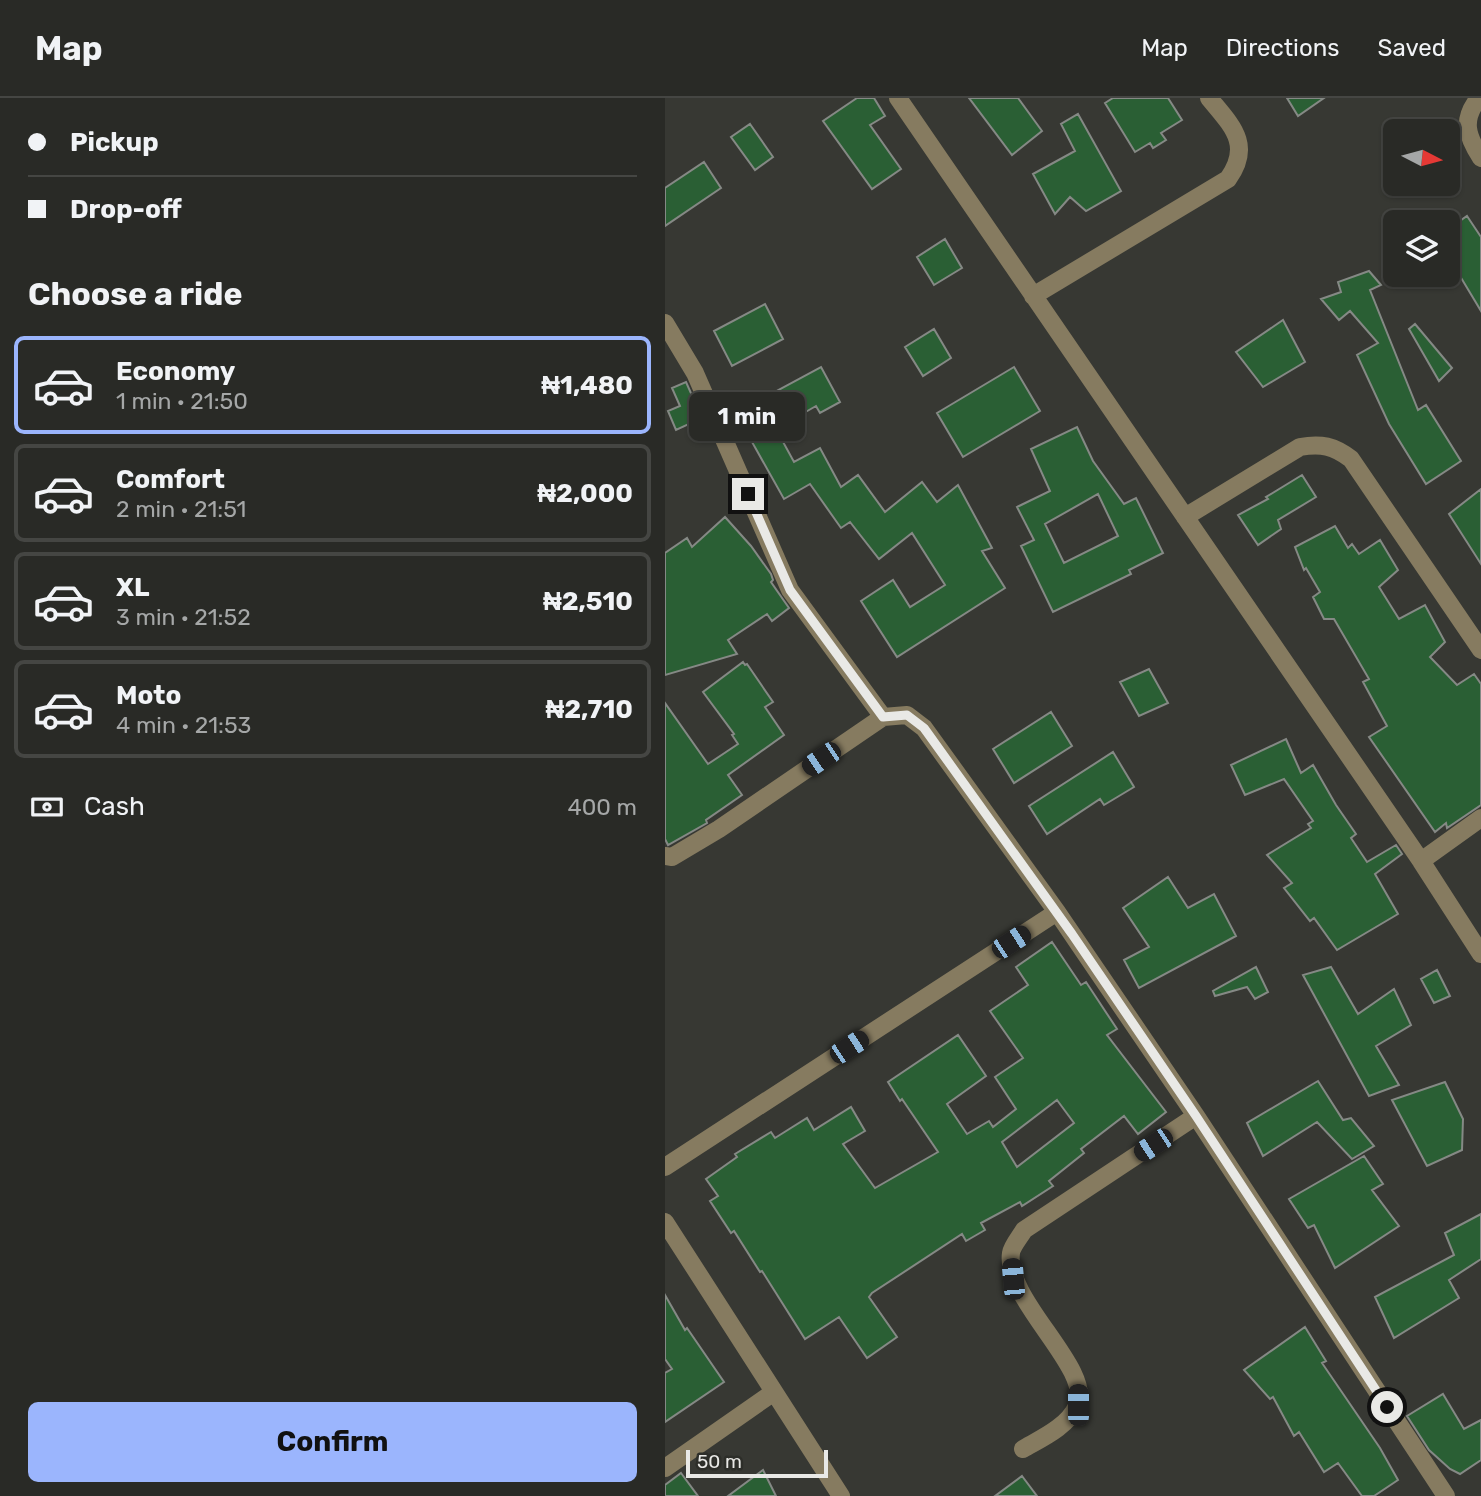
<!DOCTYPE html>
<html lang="en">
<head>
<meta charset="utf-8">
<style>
  body { margin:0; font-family:Rubik,sans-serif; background:#31322e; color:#f1f3f6; height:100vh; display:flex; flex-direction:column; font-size:26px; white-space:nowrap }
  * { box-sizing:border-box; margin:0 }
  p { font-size:23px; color:#a5a7a7 }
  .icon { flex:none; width:38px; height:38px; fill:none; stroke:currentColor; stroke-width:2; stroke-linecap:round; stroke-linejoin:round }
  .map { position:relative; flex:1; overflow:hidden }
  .panel { display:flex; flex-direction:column; background:#292a26; width:665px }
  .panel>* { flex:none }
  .hud { display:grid; align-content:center; height:154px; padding:0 28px; background:#292a26 }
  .needle { width:46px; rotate:96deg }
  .controls { position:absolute; left:718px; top:21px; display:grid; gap:14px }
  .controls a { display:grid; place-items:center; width:77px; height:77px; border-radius:10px; background:#292a26; box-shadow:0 2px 5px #0004,0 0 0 2px #454643; font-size:35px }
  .scale { position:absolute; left:21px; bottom:18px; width:142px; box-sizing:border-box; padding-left:7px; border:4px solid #e9e9e6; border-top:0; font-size:19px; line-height:24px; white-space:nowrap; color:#e9e9e6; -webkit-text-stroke:5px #2d2e29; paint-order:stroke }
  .end { position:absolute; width:32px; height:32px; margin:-16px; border:9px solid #e9e9e6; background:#111; box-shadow:0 0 0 4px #111 }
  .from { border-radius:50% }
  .bubble { position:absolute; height:49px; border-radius:10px; background:#292a26; box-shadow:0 2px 5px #0004,0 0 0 2px #454643; font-size:23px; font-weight:700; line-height:49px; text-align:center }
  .car { position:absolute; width:21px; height:42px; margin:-21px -10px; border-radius:9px; box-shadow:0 0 5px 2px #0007; background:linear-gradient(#222 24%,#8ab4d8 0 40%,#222 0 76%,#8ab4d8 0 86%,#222 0) }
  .hud b { display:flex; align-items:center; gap:24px; height:66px; font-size:26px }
  .hud b+b { border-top:2px solid #454643 }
  .hud i { width:18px; height:18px; background:#f1f3f6 }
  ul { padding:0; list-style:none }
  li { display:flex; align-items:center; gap:21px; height:98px; margin:0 14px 10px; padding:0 14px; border:4px solid #454643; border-radius:10px }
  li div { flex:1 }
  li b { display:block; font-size:26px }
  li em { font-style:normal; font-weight:700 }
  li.active { border-color:#9bb5fd }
  li>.icon { width:63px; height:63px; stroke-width:1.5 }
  h2 { padding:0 28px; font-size:32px; line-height:84px }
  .pay { display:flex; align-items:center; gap:18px; height:77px; padding:0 28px; font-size:26px }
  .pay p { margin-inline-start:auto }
  .primary-button { display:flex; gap:14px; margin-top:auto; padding:14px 28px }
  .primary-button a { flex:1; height:80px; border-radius:10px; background:#9bb5fd; color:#111; font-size:28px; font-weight:700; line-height:80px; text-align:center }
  header { display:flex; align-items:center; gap:42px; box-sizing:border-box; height:98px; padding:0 35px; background:#292a26; border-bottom:2px solid #454643 }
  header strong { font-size:33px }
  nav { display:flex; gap:38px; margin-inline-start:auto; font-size:24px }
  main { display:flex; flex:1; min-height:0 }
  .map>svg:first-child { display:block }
</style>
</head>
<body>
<header>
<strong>Map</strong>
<nav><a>Map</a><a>Directions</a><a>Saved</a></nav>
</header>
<main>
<section class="panel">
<div class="hud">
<b><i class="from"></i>Pickup</b>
<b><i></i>Drop-off</b>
</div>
<h2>Choose a ride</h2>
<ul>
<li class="active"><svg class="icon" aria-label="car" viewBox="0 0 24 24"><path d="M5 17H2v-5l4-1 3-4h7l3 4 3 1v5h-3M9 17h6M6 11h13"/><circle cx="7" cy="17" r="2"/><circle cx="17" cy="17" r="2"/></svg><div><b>Economy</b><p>1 min · 21:50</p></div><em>₦1,480</em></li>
<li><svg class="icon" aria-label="car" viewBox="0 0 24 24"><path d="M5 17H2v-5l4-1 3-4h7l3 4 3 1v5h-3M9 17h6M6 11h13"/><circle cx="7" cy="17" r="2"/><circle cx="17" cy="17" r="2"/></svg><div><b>Comfort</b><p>2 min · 21:51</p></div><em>₦2,000</em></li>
<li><svg class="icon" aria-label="car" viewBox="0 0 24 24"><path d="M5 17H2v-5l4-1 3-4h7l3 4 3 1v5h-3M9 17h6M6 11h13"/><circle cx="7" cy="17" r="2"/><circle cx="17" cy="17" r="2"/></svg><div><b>XL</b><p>3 min · 21:52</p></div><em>₦2,510</em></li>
<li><svg class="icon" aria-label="car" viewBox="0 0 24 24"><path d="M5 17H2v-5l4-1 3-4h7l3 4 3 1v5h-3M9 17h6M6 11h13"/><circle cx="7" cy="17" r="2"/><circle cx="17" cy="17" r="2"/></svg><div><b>Moto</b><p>4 min · 21:53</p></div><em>₦2,710</em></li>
</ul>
<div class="pay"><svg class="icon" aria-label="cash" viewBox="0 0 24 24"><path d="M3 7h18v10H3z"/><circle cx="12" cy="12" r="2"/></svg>Cash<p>400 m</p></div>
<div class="primary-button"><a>Confirm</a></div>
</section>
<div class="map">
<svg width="816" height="1398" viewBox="0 0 816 1398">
  <rect width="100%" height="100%" fill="#373833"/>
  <!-- building -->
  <path fill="#2a5f34" stroke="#858985" stroke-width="2" fill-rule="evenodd" d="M192 0H209L220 18 205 27 236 71 207 91 158 23Z
    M304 0H353L377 33 347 57Z
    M448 0H503L517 22 496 35 501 42 488 50 485 45 470 54 440 5Z
    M622 0H659L633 18Z
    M413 16 456 93 421 113 405 99 390 116 368 76 410 53 396 26Z
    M85 26 108 59 90 72 66 39Z
    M39 64 56 90 0 128V90Z
    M802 118 816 139V213L789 168 782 172V132Z
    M280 141 297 170 269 187 252 159Z
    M704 173 716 187 705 192 753 312 761 307 796 363 761 386 724 326 692 257 713 245 685 213 674 222 656 201 676 194 673 184Z
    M100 206 118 241 67 268 49 233Z
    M618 222 640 264 598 289 571 254Z
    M750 226 787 270 774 283 744 231Z
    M269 231 286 260 258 278 240 249Z
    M156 269 175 304 155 315 151 308 111 331 95 302Z
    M349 269 375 313 298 359 272 315Z
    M21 284 37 320 11 332 3 313 15 308 7 290Z
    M412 329 428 363 459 406 471 400 498 455 464 472 466 476 388 514 356 448 369 442 352 409 385 393 366 351ZM433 396 453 438 399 465 380 426Z
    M111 331 129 364 155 350 176 389 193 377 220 414 257 384 272 404 293 387 327 450 317 453 340 490 232 559 196 503 228 482 245 509 280 487 247 435 214 461 185 424 176 430 145 386 119 401 87 344Z
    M637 377 651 399 613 422 616 431 593 447 573 417 603 401 601 399Z
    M816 391V466L784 416Z
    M60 419 86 448 106 476 108 482 106 484 124 510 107 523 102 516 63 542 72 556 0 577V455L22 440 27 449Z
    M670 428 683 450 687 446 694 456 715 442 733 472 714 489 734 521 760 507 780 544 765 559 792 587 809 576 816 586V707L782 730 781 725 770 734 704 639 722 628 698 584 704 581 669 521H659L648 499 655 494 641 470 639 472 630 449Z
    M78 564 80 567 82 566 108 604 100 609 119 637 63 677 77 697 41 722 42 725 3 747 0 741V605L43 666 73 646 67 637 69 636 38 594Z
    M484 571 503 605 474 618 455 584Z
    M386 614 407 648 349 685 328 651Z
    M621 641 636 675 648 667 671 707 691 736 686 740 702 764 731 747 737 756 710 776 733 816 672 852 649 820 645 823 619 790 627 785 602 757 646 730 643 726 648 723 619 681 580 697 566 667Z
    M448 654 469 689 439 707 435 701 382 736 364 708Z
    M503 779 523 810 549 796 571 838 474 890 459 862 484 849 458 810Z
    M387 844 416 887 421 884 452 931 442 937 501 1014 473 1036 459 1018 416 1051 419 1055 384 1083 388 1088 357 1108 355 1104 316 1125 320 1132 301 1143 297 1136 207 1195 204 1199 232 1239 202 1260 174 1219 140 1241 97 1173 95 1174 69 1133 66 1135 45 1103 53 1098 41 1081 72 1059 70 1056 106 1034 110 1040 142 1020 149 1032 186 1009 200 1033 178 1046 210 1090 273 1054 237 1001 235 1003 223 984 293 937 321 978 282 1006 302 1036 324 1023 328 1029 351 1011 330 979 358 960 325 913 363 887 351 869ZM392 1002 409 1025 352 1069 337 1044Z
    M591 869 603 894 590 901 582 889 550 898 548 893Z
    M666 869 693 916 729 891 746 927 711 948 734 987 704 998 638 877Z
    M772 872 785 898 769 905 756 881Z
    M653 983 678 1022 686 1020 709 1048 687 1061 652 1024 598 1058 582 1025Z
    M780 984 798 1021 797 1052 762 1068 727 1002Z
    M699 1058 718 1086 707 1092 734 1128 670 1170 649 1127 643 1130 624 1101Z
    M816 1116V1161L784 1182 794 1200 729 1240 710 1199 789 1157 780 1135Z
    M0 1197 20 1232 22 1230 59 1284 0 1324V1275L7 1271 0 1261Z
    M640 1229 661 1263 657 1265 715 1350 733 1382 709 1398H697L673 1365 659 1374 634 1334 629 1338 608 1299 605 1301 579 1272Z
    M778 1296 799 1331 816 1322V1362L795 1376 785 1371 764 1352 742 1318Z
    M98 1372 111 1398H63Z
    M16 1375 33 1398H0V1387Z
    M357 1378 372 1398H330Z"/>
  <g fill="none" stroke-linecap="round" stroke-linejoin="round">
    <!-- minor -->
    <path stroke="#867b60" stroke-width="18" d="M233 0 756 763 816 856
      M814 0C796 22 802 38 816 60
      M368 198 563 81C588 46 566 27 544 0
      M0 225 30 275 125 492 218 619 242 617 259 630 392 814 531 1018 781 1398
      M520 419 635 349C656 345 669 348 686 361L816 552
      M0 758 7 759 54 731 218 619
      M756 763 816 720
      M0 1069 392 814
      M0 1124 176 1398
      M358 1351C377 1340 402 1329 412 1308 429 1271 339 1202 346 1155 347 1148 355 1139 359 1132L531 1018
      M0 1370 109 1294"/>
  </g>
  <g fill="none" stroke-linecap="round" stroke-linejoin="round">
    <!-- route -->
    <path stroke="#e9e9e6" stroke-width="9" d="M83 396 125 492 218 619 242 617 259 630 407 836 531 1018 722 1309"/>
  </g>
</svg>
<div class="controls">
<a><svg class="needle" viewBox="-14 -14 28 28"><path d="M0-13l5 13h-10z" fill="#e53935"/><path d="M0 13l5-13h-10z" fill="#a5a7a7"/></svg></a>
<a><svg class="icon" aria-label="layers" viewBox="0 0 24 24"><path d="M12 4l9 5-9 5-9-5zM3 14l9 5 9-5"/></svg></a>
</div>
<div class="scale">50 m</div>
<i class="end from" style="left:722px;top:1309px"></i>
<i class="end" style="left:83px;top:396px"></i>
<div class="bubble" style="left:24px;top:294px;width:116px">1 min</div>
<i class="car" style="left:156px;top:661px;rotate:236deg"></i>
<i class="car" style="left:346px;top:844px;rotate:57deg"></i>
<i class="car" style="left:184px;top:949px;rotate:57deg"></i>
<i class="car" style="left:488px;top:1047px;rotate:237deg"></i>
<i class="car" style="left:348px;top:1181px;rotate:355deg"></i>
<i class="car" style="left:413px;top:1307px;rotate:0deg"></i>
</div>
</main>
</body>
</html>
